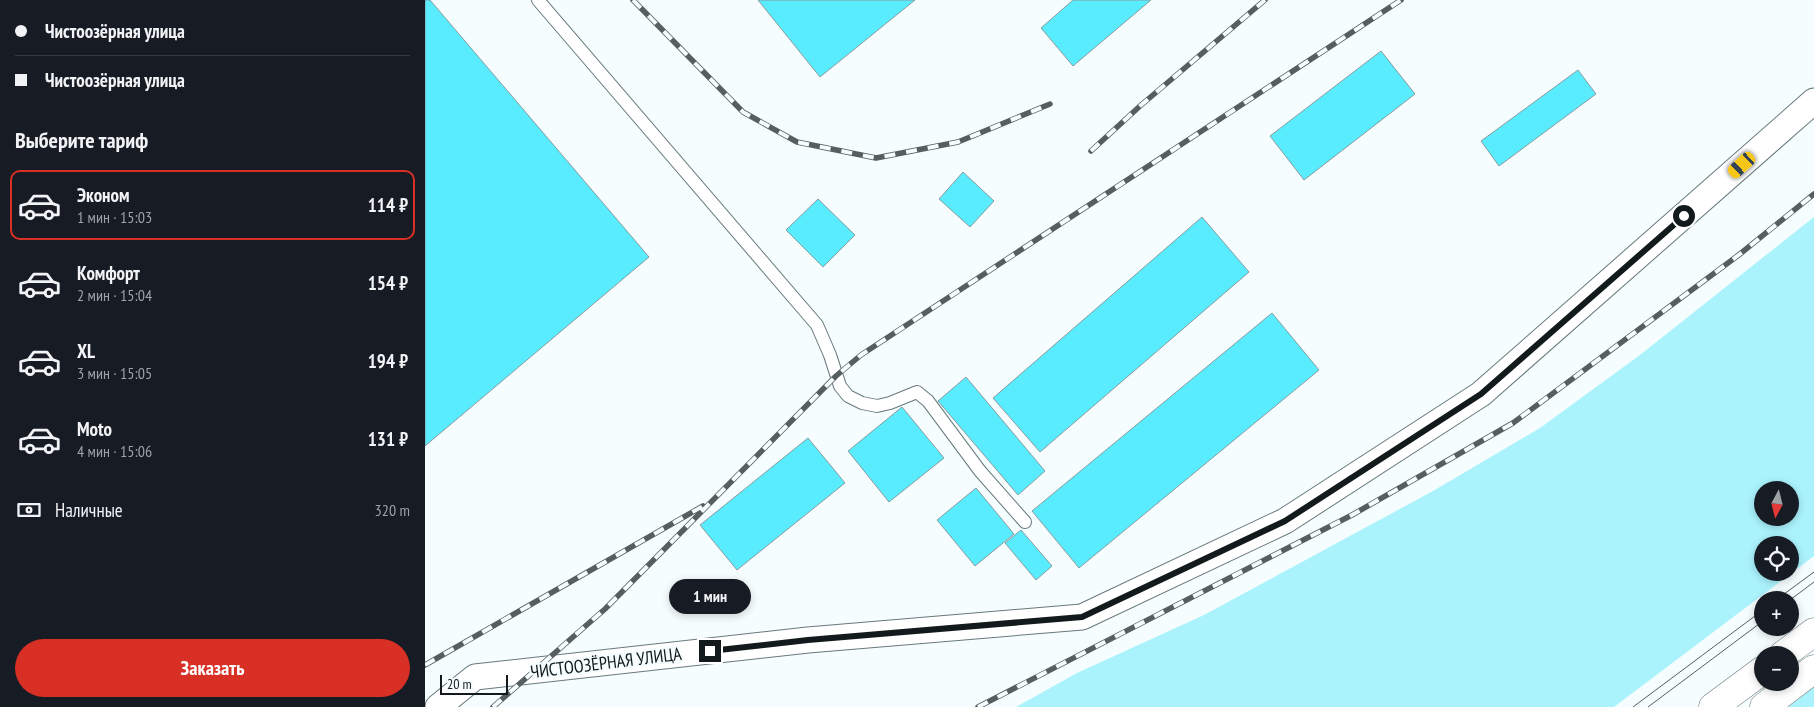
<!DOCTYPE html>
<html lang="ru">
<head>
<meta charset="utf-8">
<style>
  body { margin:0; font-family:"PT Sans Narrow",sans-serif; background:#20242c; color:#f1f3f6; height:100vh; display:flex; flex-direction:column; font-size:19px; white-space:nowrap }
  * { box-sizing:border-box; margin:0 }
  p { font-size:16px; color:#9ea1a6 }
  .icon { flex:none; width:28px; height:28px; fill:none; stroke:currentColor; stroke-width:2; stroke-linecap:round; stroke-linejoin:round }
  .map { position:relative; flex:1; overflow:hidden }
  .sheet { display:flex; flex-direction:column; background:#171b24; width:425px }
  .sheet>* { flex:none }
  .hud { display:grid; align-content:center; height:110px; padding:0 15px; background:#171b24 }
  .needle { width:32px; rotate:187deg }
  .fabs { position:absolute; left:1329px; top:481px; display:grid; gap:10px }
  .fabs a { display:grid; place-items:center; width:45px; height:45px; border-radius:50%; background:#171b24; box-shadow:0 2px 8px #0003; font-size:25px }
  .scale { position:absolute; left:15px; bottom:12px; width:68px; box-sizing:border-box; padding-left:5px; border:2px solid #131a1b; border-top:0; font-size:14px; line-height:18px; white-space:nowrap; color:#131a1b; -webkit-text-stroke:4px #f5fdfe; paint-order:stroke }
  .end { position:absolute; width:22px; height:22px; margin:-11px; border:6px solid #131a1b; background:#fff; box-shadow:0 0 0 2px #fff }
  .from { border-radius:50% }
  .bubble { position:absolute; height:35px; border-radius:18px; background:#171b24; box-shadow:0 2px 8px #0003; font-size:16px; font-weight:600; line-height:35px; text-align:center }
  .car { position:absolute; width:15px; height:30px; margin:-15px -8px; border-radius:6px; box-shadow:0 0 4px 1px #0007; background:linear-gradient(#f5c518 24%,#345 0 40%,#f5c518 0 76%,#345 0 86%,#f5c518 0) }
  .hud b { display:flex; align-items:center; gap:18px; height:48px; font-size:19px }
  .hud b+b { border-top:1px solid #363941 }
  .hud i { width:12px; height:12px; background:#f1f3f6 }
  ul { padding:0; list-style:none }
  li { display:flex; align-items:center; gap:15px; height:70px; margin:0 10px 8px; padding:0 5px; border:2px solid transparent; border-radius:10px }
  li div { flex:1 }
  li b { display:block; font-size:19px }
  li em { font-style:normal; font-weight:600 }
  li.active { border-color:#d93025 }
  li>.icon { width:45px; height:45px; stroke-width:1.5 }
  h2 { padding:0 15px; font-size:22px; line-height:60px }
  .pay { display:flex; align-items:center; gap:12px; height:55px; padding:0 15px; font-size:19px }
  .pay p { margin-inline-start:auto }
  .action { display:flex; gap:10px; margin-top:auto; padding:10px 15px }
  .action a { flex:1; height:58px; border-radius:30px; background:#d93025; color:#fff; font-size:20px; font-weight:600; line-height:58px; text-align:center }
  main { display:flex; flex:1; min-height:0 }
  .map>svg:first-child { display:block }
</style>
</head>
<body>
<main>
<section class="sheet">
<div class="hud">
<b><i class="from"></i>Чистоозёрная улица</b>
<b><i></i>Чистоозёрная улица</b>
</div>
<h2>Выберите тариф</h2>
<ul>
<li class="active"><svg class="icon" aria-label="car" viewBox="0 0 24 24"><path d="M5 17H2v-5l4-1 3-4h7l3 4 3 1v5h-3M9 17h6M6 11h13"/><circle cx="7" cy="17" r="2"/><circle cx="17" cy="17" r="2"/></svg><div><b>Эконом</b><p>1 мин · 15:03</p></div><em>114 ₽</em></li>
<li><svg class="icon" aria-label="car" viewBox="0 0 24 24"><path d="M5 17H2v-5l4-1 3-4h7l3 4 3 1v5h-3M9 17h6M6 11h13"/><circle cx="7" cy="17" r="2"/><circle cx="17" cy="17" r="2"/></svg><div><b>Комфорт</b><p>2 мин · 15:04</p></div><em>154 ₽</em></li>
<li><svg class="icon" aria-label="car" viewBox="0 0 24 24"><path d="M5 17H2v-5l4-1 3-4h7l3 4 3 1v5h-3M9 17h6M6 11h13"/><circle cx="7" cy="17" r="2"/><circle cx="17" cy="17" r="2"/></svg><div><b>XL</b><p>3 мин · 15:05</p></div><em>194 ₽</em></li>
<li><svg class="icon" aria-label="car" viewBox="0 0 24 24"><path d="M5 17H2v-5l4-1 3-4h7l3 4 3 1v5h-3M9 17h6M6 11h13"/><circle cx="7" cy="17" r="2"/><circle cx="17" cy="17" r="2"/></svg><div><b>Moto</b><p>4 мин · 15:06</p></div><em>131 ₽</em></li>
</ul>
<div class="pay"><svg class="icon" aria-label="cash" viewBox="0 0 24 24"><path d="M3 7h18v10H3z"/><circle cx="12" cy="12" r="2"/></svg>Наличные<p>320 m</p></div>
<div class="action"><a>Заказать</a></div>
</section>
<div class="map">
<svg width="1389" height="707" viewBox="0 0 1389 707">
  <rect width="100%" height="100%" fill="#f5fdfe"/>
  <!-- green -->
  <path fill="#aaf3fd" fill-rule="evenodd" d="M1389 217V556L1189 707H591L652 673 779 615 1008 491 1115 428 1215 355ZM1338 490H1365V518H1338ZM1338 545H1365V572H1338Z
    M1389 687V707H1363Z"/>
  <!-- building -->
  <path fill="#59ebfe" stroke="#899c9f" d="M0 0H5L224 257 0 446Z
    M333 0H490L395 77Z
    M648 0H726L648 66 616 28Z
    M956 51 990 94 879 180 845 136Z
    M1153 70 1171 94 1074 166 1056 141Z
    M538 172 569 201 545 227 514 199Z
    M393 199 430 235 398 267 361 230Z
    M777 217 824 272 615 452 568 398Z
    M847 313 894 370 654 568 607 511Z
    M541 377 620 471 593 495 513 401Z
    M477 407 519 458 464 502 423 451Z
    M383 438 420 483 312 570 275 525Z
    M551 488 589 534 550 566 512 520Z
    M596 530 627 566 611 580 580 543Z"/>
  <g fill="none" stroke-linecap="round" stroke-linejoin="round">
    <!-- lane casing -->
    <g stroke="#67797c" stroke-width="14">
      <path id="lane" d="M113 0 392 325 405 355 415 386 423 396 437 403 452 406 465 403 492 392 503 401 555 471 600 522"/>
    </g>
    <!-- street casing -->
    <g stroke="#67797c" stroke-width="27">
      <path id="street" d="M13 707 50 677 383 640 657 617 860 521 1056 394 1389 101"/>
    </g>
    <!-- primary casing -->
    <g stroke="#67797c" stroke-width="29">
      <path id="primary" d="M1358 655 1389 632
        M1288 707 1338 670
        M1339 707 1389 669"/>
    </g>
    <!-- lane -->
    <use href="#lane" stroke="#fff" stroke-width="12"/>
    <!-- street -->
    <use href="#street" stroke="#fff" stroke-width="25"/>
    <!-- primary -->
    <use href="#primary" stroke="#fff" stroke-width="28"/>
    <!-- tram -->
    <path stroke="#575e5f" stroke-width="1" d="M1351 600 1389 572
      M1365 600 1389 582
      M1208 707 1338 610
      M1223 707 1338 621"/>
    <!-- rail casing -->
    <g stroke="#575e5f" stroke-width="5.5">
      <path id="rail" d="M208 0 318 112 372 142 451 158 533 142 625 104
        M666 151 715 106 840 0
        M0 665 278 506
        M68 707 180 609 411 376 436 355 976 0
        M553 707 927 515 1088 423 1315 254 1389 194"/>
    </g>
    <!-- rail -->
    <use href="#rail" stroke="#f5fdfe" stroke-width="4" stroke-dasharray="11" stroke-linecap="butt"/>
  </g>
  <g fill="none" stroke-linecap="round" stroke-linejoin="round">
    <!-- route -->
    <path stroke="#131a1b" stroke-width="6" d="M285 651 383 640 657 617 860 521 1056 394 1259 216"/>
  </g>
  <g text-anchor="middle" stroke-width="4.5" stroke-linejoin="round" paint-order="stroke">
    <!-- street labels -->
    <g font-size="18" fill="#131a1b" stroke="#f5fdfe">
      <text transform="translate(181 663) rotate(-7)" y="6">ЧИСТООЗЁРНАЯ УЛИЦА</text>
    </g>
  </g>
</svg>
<div class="fabs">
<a><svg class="needle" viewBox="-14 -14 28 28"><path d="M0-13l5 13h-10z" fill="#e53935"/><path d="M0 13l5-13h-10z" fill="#9ea1a6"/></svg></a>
<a><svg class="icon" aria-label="locate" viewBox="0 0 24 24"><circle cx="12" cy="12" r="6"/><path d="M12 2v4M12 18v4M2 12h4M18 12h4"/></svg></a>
<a>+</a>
<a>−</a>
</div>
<div class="scale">20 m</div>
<i class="end from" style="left:1259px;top:216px"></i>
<i class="end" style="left:285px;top:651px"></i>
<div class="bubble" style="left:244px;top:579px;width:82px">1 мин</div>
<i class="car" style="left:1317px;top:165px;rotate:228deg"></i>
</div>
</main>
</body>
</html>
